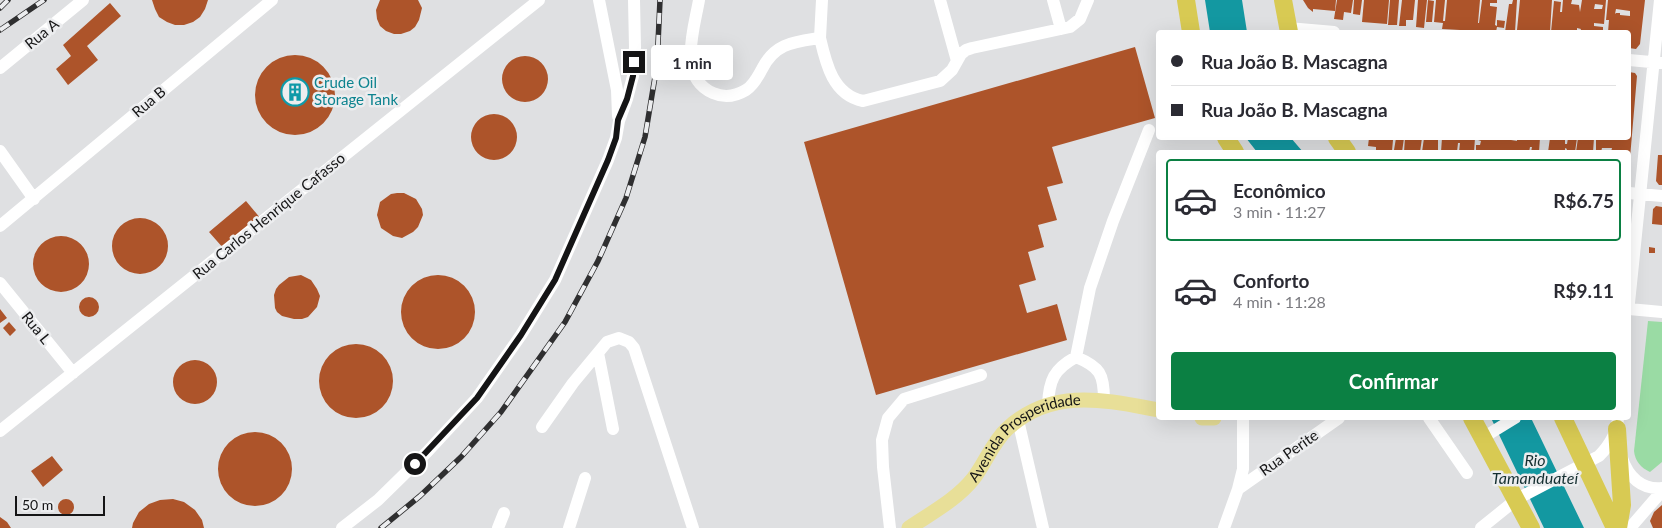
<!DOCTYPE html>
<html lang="pt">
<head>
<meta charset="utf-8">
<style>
  body { margin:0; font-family:Lato,sans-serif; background:#f2f2f3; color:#2b2b33; height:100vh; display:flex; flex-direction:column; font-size:19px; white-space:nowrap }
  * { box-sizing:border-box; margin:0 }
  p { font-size:16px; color:#7c7c81 }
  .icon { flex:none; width:28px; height:28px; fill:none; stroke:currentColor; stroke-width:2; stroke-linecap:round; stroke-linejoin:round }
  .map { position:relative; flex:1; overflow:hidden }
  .sheet { position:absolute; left:1156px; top:150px; width:475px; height:270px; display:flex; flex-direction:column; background:#fff; border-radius:5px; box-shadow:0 5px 20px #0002 }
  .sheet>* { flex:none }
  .top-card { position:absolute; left:1156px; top:30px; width:475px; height:110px; border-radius:5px; box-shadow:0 5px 20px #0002; display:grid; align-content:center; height:110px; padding:0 15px; background:#fff }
  .scale { position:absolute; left:15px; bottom:12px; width:90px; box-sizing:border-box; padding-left:5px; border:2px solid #151516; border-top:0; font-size:14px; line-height:18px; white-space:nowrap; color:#151516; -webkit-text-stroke:4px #ecedef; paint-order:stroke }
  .end { position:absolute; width:22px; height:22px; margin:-11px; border:6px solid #151516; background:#fff; box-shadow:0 0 0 2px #fff }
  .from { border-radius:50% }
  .bubble { position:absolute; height:35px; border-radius:5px; background:#fff; box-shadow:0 5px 20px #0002; font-size:16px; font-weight:700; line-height:35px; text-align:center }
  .top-card b { display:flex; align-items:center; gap:18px; height:48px; font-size:19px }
  .top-card b+b { border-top:1px solid #e1e1e2 }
  .top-card i { width:12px; height:12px; background:#2b2b33 }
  ul { padding:9px 0 0; list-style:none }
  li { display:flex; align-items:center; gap:15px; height:82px; margin:0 10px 8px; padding:0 5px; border:2px solid transparent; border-radius:5px }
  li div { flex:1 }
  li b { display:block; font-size:19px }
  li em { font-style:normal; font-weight:700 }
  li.active { border-color:#0b8043 }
  li>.icon { width:45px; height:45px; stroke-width:1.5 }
  .primary-button { display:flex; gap:10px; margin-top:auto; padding:10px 15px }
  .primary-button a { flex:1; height:58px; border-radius:5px; background:#0b8043; color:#fff; font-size:20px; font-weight:700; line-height:58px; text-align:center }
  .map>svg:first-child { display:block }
</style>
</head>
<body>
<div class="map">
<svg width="1662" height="528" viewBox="0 0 1662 528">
  <rect width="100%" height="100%" fill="#dfe0e2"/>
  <!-- green -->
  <path fill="#9adba4" d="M1648 321 1662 322V462L1650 472C1641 468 1635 461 1634 451Z"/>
  <!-- water -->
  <path fill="#1398a1" d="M1205 0H1242L1247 32H1210Z
    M1246 138H1291L1303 152H1257Z
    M1491 418H1531L1584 528H1544Z"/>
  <!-- building -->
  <path fill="#ad542a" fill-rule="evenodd" d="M152 0H208L205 9 200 17 193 22 184 25H175L167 22 159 17 155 9Z
    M380 0H418L422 8 419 20 415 27 410 31 401 34H394L386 31 380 26 377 19 376 10Z
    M1303 0H1336L1335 11 1313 9V12L1308 8Z
    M1337 0H1353L1351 13 1344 12 1343 20 1334 19Z
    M1354 0H1362L1360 15 1353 14Z
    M1364 0H1389L1387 24 1362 22Z
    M1390 0H1399L1397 25H1388Z
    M1402 0H1415L1413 20H1406V26H1399Z
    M1418 0H1427L1424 28 1416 27Z
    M1428 0 1434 1 1432 22H1426Z
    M1436 0H1445L1443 21H1445L1447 0H1480L1478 23H1479L1482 0H1497V3H1490V6L1497 7 1495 25 1497 26V20L1505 21 1504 28 1497 27 1496 32 1442 29 1443 23 1434 22Z
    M1513 0H1517L1515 32H1505L1509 4H1512Z
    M1520 0H1535L1533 24 1535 0H1552L1550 32H1524V30H1517Z
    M1563 0H1572L1571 4 1579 5 1580 12 1582 0H1606L1604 24 1594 23V26L1603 27V32H1580L1581 29 1577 28V32H1551L1554 1 1561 2 1560 12H1562ZM1595 4 1603 5 1602 9H1594Z
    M1608 0H1645L1640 44 1636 49 1629 48V32H1608L1609 20H1606ZM1616 9 1630 11V16L1620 15V13H1616L1615 14Z
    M110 3 121 16 87 46 98 60 68 85 56 69 71 56 63 45Z
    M1135 47 1155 118 1052 147 1063 183 1047 187 1057 220 1038 225 1044 247 1028 252 1036 280 1019 285 1027 313 1057 304 1067 340 876 395 804 142Z
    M255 95a40 40 0 1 1 80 0a40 40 0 1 1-80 0Z
    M502 79a23 23 0 1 1 46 0a23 23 0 1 1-46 0Z
    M1629 72 1635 73 1637 76 1630 158H1629V152H1611L1612 148H1602L1601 152H1596V138H1629Z
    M471 137a23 23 0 1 1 46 0a23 23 0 1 1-46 0Z
    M1369 138H1395V140H1393L1392 151 1384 150V152H1376V147L1368 146Z
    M1396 138H1404L1402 152 1394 150Z
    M1405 138H1422L1420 152H1404Z
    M1424 138H1438V152H1422Z
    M1442 138H1458L1461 139V138H1475L1474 152H1459L1460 143H1458L1457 152H1441Z
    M1478 138H1511V140L1517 141V138H1540L1539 152H1531L1532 147H1530L1529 152H1476V145H1480L1481 141 1478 140Z
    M1550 138H1565V144H1567L1568 138H1577L1575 152H1566L1567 149 1565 148V152H1548Z
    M1578 138H1594L1593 152H1576Z
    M1658 155H1662V185H1659L1656 181Z
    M397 193H404L416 199 422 209 423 215 418 227 413 232 402 238 393 236 381 228 377 215 380 202 391 194Z
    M246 201 261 219 224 249 209 232Z
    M1656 206 1662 207V225L1652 224 1653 209Z
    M112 246a28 28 0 1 1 56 0a28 28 0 1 1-56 0Z
    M33 264a28 28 0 1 1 56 0a28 28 0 1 1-56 0Z
    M1649 247 1655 248V253H1649Z
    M401 312a37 37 0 1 1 74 0a37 37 0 1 1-74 0Z
    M301 275 311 280 317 289 320 296 317 307 308 317 302 319H294L282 316 277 312 275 308 274 295 276 289 279 285 289 277Z
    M79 307a10 10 0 1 1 20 0a10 10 0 1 1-20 0Z
    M0 309 7 318 0 323Z
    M9 322 16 330 10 336 3 328Z
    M319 381a37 37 0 1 1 74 0a37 37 0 1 1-74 0Z
    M173 382a22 22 0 1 1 44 0a22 22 0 1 1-44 0Z
    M218 469a37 37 0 1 1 74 0a37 37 0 1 1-74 0Z
    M52 456 63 470 43 487 31 471Z
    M173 499 184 502 195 510 202 520 204 528H132L133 523 139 512 149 504 160 500Z
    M58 507a8 8 0 1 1 16 0a8 8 0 1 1-16 0Z
    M1662 505V528H1653L1650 521 1654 512Z
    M0 517 7 522 11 528H0Z"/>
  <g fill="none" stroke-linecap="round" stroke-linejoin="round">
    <!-- minor -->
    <path stroke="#fff" stroke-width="12" d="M599 0 617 90 618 116
      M699 0C694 30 677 77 713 93 724 98 736 96 746 90 754 85 758 76 762 69 775 43 794 42 820 38 826 64 833 95 863 101L940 81 952 70 961 54 966 50 972 48 1070 27 1080 19 1088 0
      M940 0 957 61
      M1053 0 1061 29
      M1288 28 1334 32
      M820 38 822 0
      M1629 60 1662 63
      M0 68 83 0
      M0 151 34 199
      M1629 193 1662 196
      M0 226 272 0
      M0 283 73 373
      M1629 303 1660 0
      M1629 309 1662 312
      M598 353 613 429
      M1076 357 1090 288 1113 221 1149 130
      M1048 405C1049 380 1054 369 1076 357 1100 367 1104 374 1104 400
      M1429 418 1467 473
      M1018 420 1043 528
      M542 427 573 383 607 342 619 338 629 342 634 348 693 528
      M0 431 539 0
      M1484 437 1515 418
      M1622 458C1628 477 1642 490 1662 488
      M1238 489 1339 418
      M342 528 378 500 427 452 477 398 521 335 555 280 608 160 616 138 619 121 627 99 633 76 635 47 634 0
      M498 528 504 513
      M569 528 585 478
      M890 528 883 467 882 440 888 418 904 399 981 375
      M1224 528 1238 489 1243 469V418
      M1481 528 1517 499 1599 456C1610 445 1617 433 1618 418
      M1630 528 1662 491"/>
    <!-- major -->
    <g stroke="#e8df98" stroke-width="15">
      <path d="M1202 418H1214"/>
      <path id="s1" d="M909 528C931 513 956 500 973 479 985 464 992 443 1007 429 1052 387 1105 400 1159 410"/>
    </g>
    <!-- highway -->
    <path stroke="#d8ca53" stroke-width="18" d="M1186 0 1191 32
      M1283 0 1289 32
      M1226 138 1235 152
      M1337 138 1347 152
      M1472 418 1531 528
      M1563 418 1615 528
      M1617 429 1622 505 1618 528"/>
    <!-- rail casing -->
    <g stroke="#2f2f30" stroke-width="5.5">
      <path id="rail" d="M0 8 8 0
        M0 30 44 0
        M381 528 420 496 461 457 501 412 565 322 598 261 626 198 645 137 657 65 660 0"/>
    </g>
    <!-- rail -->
    <use href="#rail" stroke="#ecedef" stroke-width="4" stroke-dasharray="11" stroke-linecap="butt"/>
  </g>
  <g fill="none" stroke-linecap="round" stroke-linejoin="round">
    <!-- route -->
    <path stroke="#151516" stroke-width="6" d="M415 464 477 398 521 335 555 280 608 160 616 138 618 120 627 99 633 76 634 62"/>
  </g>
  <!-- icons -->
  <defs>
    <g id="building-ring" transform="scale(1.4375)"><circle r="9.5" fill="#ecedef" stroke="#0f9aa8" stroke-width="1.5"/><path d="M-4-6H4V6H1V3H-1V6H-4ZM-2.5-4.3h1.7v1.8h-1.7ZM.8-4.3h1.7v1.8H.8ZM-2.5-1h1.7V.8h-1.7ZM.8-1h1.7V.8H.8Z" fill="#0f9aa8"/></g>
  </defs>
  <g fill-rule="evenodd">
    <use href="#building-ring" x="295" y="92"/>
  </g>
  <g text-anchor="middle" stroke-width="5" stroke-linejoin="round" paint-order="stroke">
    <!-- street labels -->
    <g font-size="15" fill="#151516" stroke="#ecedef">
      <text transform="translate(42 34) rotate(-39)" y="5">Rua A</text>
      <text transform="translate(149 102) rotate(-40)" y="5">Rua B</text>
      <text transform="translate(269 216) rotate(-39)" y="5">Rua Carlos Henrique Cafasso</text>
      <text transform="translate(36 328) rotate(51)" y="5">Rua L</text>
      <text dy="5" stroke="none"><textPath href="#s1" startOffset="151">Avenida Prosperidade</textPath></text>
      <text transform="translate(1289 453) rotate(-35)" y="5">Rua Perite</text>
    </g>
    <!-- culture labels -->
    <g font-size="15" fill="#0d838f" stroke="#ecedef" text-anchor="start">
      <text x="314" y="88">Crude Oil<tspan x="314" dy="17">Storage Tank</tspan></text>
    </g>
    <!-- water labels -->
    <g font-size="16" font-style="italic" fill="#152f31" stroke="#ecedef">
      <text x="1535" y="466">Rio<tspan x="1535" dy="18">Tamanduateí</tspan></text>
    </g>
  </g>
</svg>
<div class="scale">50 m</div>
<i class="end from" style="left:415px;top:464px"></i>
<i class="end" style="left:634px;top:62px"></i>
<div class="bubble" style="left:651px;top:45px;width:82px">1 min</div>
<div class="top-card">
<b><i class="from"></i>Rua João B. Mascagna</b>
<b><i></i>Rua João B. Mascagna</b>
</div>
<section class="sheet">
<ul>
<li class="active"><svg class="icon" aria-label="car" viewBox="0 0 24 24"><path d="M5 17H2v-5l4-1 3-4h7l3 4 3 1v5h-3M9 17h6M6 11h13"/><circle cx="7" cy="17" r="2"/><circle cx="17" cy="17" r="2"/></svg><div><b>Econômico</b><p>3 min · 11:27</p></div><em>R$6.75</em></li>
<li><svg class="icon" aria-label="car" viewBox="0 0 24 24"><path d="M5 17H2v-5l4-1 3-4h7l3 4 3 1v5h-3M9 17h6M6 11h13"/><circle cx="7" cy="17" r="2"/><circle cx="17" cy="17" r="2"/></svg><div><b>Conforto</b><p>4 min · 11:28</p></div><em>R$9.11</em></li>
</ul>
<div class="primary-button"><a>Confirmar</a></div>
</section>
</div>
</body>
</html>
